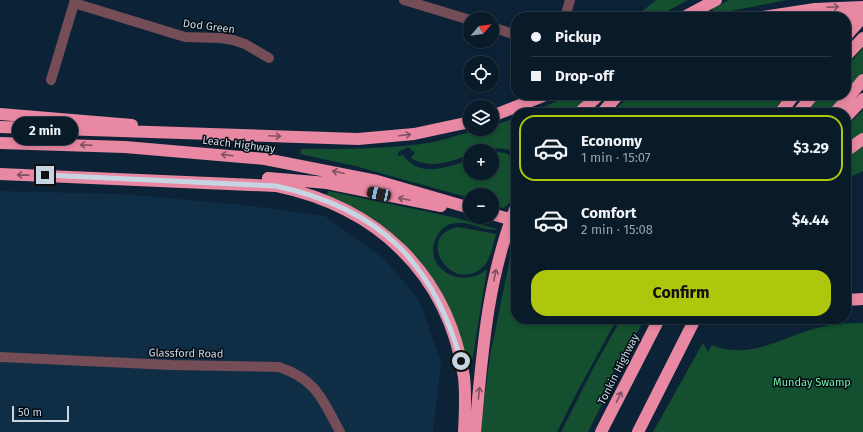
<!DOCTYPE html>
<html lang="en">
<head>
<meta charset="utf-8">
<style>
  body { margin:0; font-family:"Fira Sans",sans-serif; background:#122331; color:#f1f3f6; height:100vh; display:flex; flex-direction:column; font-size:15px; white-space:nowrap }
  * { box-sizing:border-box; margin:0 }
  p { font-size:13px; color:#99a1a8 }
  .icon { flex:none; width:22px; height:22px; fill:none; stroke:currentColor; stroke-width:2; stroke-linecap:round; stroke-linejoin:round }
  .map { position:relative; flex:1; overflow:hidden }
  .drawer { position:absolute; left:511px; top:108px; width:340px; height:216px; display:flex; flex-direction:column; background:#091a29; border-radius:16px; box-shadow:0 2px 6px #0003,0 0 0 1px #293846 }
  .drawer>* { flex:none }
  .hud { position:absolute; left:511px; top:12px; width:340px; height:88px; border-radius:16px; box-shadow:0 2px 6px #0003,0 0 0 1px #293846; display:grid; align-content:center; height:88px; padding:0 20px; background:#091a29 }
  .needle { width:26px; rotate:62deg }
  .buttons { position:absolute; left:463px; top:12px; display:grid; gap:8px }
  .buttons a { display:grid; place-items:center; width:36px; height:36px; border-radius:50%; background:#091a29; box-shadow:0 2px 6px #0003,0 0 0 1px #293846; font-size:20px }
  .scale { position:absolute; left:12px; bottom:10px; width:57px; box-sizing:border-box; padding-left:4px; border:2px solid #c7d5e3; border-top:0; font-size:11px; line-height:14px; white-space:nowrap; color:#c7d5e3; -webkit-text-stroke:3px #040c14; paint-order:stroke }
  .end { position:absolute; width:18px; height:18px; margin:-9px; border:5px solid #c7d5e3; background:#111; box-shadow:0 0 0 2px #111 }
  .from { border-radius:50% }
  .bubble { position:absolute; height:28px; border-radius:14px; background:#091a29; box-shadow:0 2px 6px #0003,0 0 0 1px #293846; font-size:13px; font-weight:700; line-height:28px; text-align:center }
  .car { position:absolute; width:12px; height:24px; margin:-12px -6px; border-radius:5px; box-shadow:0 0 3px 1px #0007; background:linear-gradient(#222 24%,#8ab4d8 0 40%,#222 0 76%,#8ab4d8 0 86%,#222 0) }
  .hud b { display:flex; align-items:center; gap:14px; height:38px; font-size:15px }
  .hud b+b { border-top:1px solid #293846 }
  .hud i { width:10px; height:10px; background:#f1f3f6 }
  ul { padding:7px 0 0; list-style:none }
  li { display:flex; align-items:center; gap:12px; height:66px; margin:0 8px 6px; padding:0 12px; border:2px solid transparent; border-radius:16px }
  li div { flex:1 }
  li b { display:block; font-size:15px }
  li em { font-style:normal; font-weight:700 }
  li.on { border-color:#aec60c }
  li>.icon { width:36px; height:36px; stroke-width:1.5 }
  .button { display:flex; gap:8px; margin-top:auto; padding:8px 20px }
  .button a { flex:1; height:46px; border-radius:16px; background:#aec60c; color:#111; font-size:16px; font-weight:700; line-height:46px; text-align:center }
  .map>svg:first-child { display:block }
</style>
</head>
<body>
<div class="map">
<svg width="863" height="432" viewBox="0 0 863 432">
  <rect width="100%" height="100%" fill="#0c2337"/>
  <!-- built -->
  <path fill="#0f2d45" d="M0 191 124 194 242 205 325 216 384 259 419 299 441 363 433 432H0Z"/>
  <!-- green -->
  <path fill="#14502f" d="M656 0H688L656 17H617L620 12 640 13Z
    M729 0H787L715 14 712 9Z
    M863 48V73L846 92V67Z
    M571 95H593L574 113H530Z
    M631 95H786L771 113H611Z
    M821 95H843L828 113H806Z
    M863 110V134L846 145V127Z
    M516 118V154C502 143 486 151 470 151V155C450 161 431 170 411 158L415 153 408 147 398 152V156L403 155C420 179 447 167 470 160V173H492V153C502 151 509 153 516 161 516 175 518 201 503 208L492 205V195H470V198L355 166 300 154 301 149C344 149 387 149 429 143 450 139 471 129 492 129V126Z
    M863 146V171L846 179V158Z
    M328 191 452 217 497 229C483 234 451 207 436 238 422 268 462 291 487 269L472 362 465 361 449 312 372 219 344 203 327 195Z
    M458 227 496 234C493 244 491 258 484 266 452 297 413 235 458 227Z
    M514 239H516V319H617L577 392 557 432H480L490 356Z
    M621 319H645L611 376V386L588 432H561L595 365Z
    M863 323V432H653L703 343 708 352 712 345C749 361 782 337 817 328 832 324 847 323 863 323Z"/>
  <g fill="none" stroke-linecap="round" stroke-linejoin="round">
    <!-- minor -->
    <path stroke="#744d57" stroke-width="10" d="M404 0 470 20
      M74 3 185 37 220 38 233 40 245 44 269 58
      M565 17 570 0
      M492 27 516 35
      M51 80 75 0
      M0 357 171 365 279 367C317 380 322 399 340 432"/>
    <!-- highway -->
    <path stroke="#e888a3" stroke-width="12" d="M684 17 716 0
      M763 17 815 9 863 7
      M846 18H863
      M846 36 863 17
      M846 56 863 38
      M579 113 599 95
      M602 113 618 95
      M780 113 794 95
      M798 113 813 95
      M835 113 863 80
      M0 114 132 125
      M492 116 546 95
      M846 117 863 99
      M0 127 358 139 414 134 470 122
      M0 143 125 147 265 159 377 181 470 208
      M846 151 863 139
      M0 174 276 186C377 207 448 273 464 377 466 395 465 414 464 432
      M268 178 327 183 441 206
      M492 214 516 221
      M846 300 863 299
      M475 432C482 356 487 278 516 207
      M601 432 659 319
      M638 432 695 319"/>
  </g>
  <!-- one-way arrows -->
  <defs><path id="oneway-shaft" d="M-6 0H5M1.5-3L5.5 0L1.5 3" fill="none" stroke-width="1.6" stroke-linecap="round" stroke-linejoin="round"/></defs>
  <g stroke="#815063">
    <use href="#oneway-shaft" transform="translate(833 7) rotate(-3)"/>
    <use href="#oneway-shaft" transform="translate(405 135) rotate(-7)"/>
    <use href="#oneway-shaft" transform="translate(275 136) rotate(3)"/>
    <use href="#oneway-shaft" transform="translate(86 145) rotate(-178)"/>
    <use href="#oneway-shaft" transform="translate(227 155) rotate(-173)"/>
    <use href="#oneway-shaft" transform="translate(338 172) rotate(-168)"/>
    <use href="#oneway-shaft" transform="translate(23 175) rotate(-179)"/>
    <use href="#oneway-shaft" transform="translate(404 199) rotate(-168)"/>
    <use href="#oneway-shaft" transform="translate(495 275) rotate(-78)"/>
    <use href="#oneway-shaft" transform="translate(479 393) rotate(-84)"/>
    <use href="#oneway-shaft" transform="translate(619 397) rotate(-64)"/>
  </g>
  <g fill="none" stroke-linecap="round" stroke-linejoin="round">
    <!-- route -->
    <path stroke="#c7d5e3" stroke-width="5" d="M45 175 276 186C378 208 433 261 461 361"/>
  </g>
  <g text-anchor="middle" stroke-width="3" stroke-linejoin="round" paint-order="stroke">
    <!-- street labels -->
    <g font-size="11" fill="#c7d5e3" stroke="#040c14">
      <text transform="translate(209 26) rotate(7)" y="4">Dod Green</text>
      <text transform="translate(239 144) rotate(7)" y="4">Leach Highway</text>
      <text transform="translate(186 353) rotate(1)" y="4">Glassford Road</text>
      <text transform="translate(618 369) rotate(-63)" y="4">Tonkin Highway</text>
    </g>
    <!-- park labels -->
    <g font-size="11" fill="#75eda3" stroke="#040c14">
      <text x="812" y="386">Munday Swamp</text>
    </g>
  </g>
</svg>
<div class="buttons">
<a><svg class="needle" viewBox="-14 -14 28 28"><path d="M0-13l5 13h-10z" fill="#e53935"/><path d="M0 13l5-13h-10z" fill="#99a1a8"/></svg></a>
<a><svg class="icon" aria-label="locate" viewBox="0 0 24 24"><circle cx="12" cy="12" r="6"/><path d="M12 2v4M12 18v4M2 12h4M18 12h4"/></svg></a>
<a><svg class="icon" aria-label="layers" viewBox="0 0 24 24"><path d="M12 4l9 5-9 5-9-5zM3 14l9 5 9-5"/></svg></a>
<a>+</a>
<a>−</a>
</div>
<div class="scale">50 m</div>
<i class="end from" style="left:461px;top:361px"></i>
<i class="end" style="left:45px;top:175px"></i>
<div class="bubble" style="left:12px;top:117px;width:66px">2 min</div>
<i class="car" style="left:379px;top:194px;rotate:282deg"></i>
<div class="hud">
<b><i class="from"></i>Pickup</b>
<b><i></i>Drop-off</b>
</div>
<section class="drawer">
<ul>
<li class="on"><svg class="icon" aria-label="car" viewBox="0 0 24 24"><path d="M5 17H2v-5l4-1 3-4h7l3 4 3 1v5h-3M9 17h6M6 11h13"/><circle cx="7" cy="17" r="2"/><circle cx="17" cy="17" r="2"/></svg><div><b>Economy</b><p>1 min · 15:07</p></div><em>$3.29</em></li>
<li><svg class="icon" aria-label="car" viewBox="0 0 24 24"><path d="M5 17H2v-5l4-1 3-4h7l3 4 3 1v5h-3M9 17h6M6 11h13"/><circle cx="7" cy="17" r="2"/><circle cx="17" cy="17" r="2"/></svg><div><b>Comfort</b><p>2 min · 15:08</p></div><em>$4.44</em></li>
</ul>
<div class="button"><a>Confirm</a></div>
</section>
</div>
</body>
</html>
